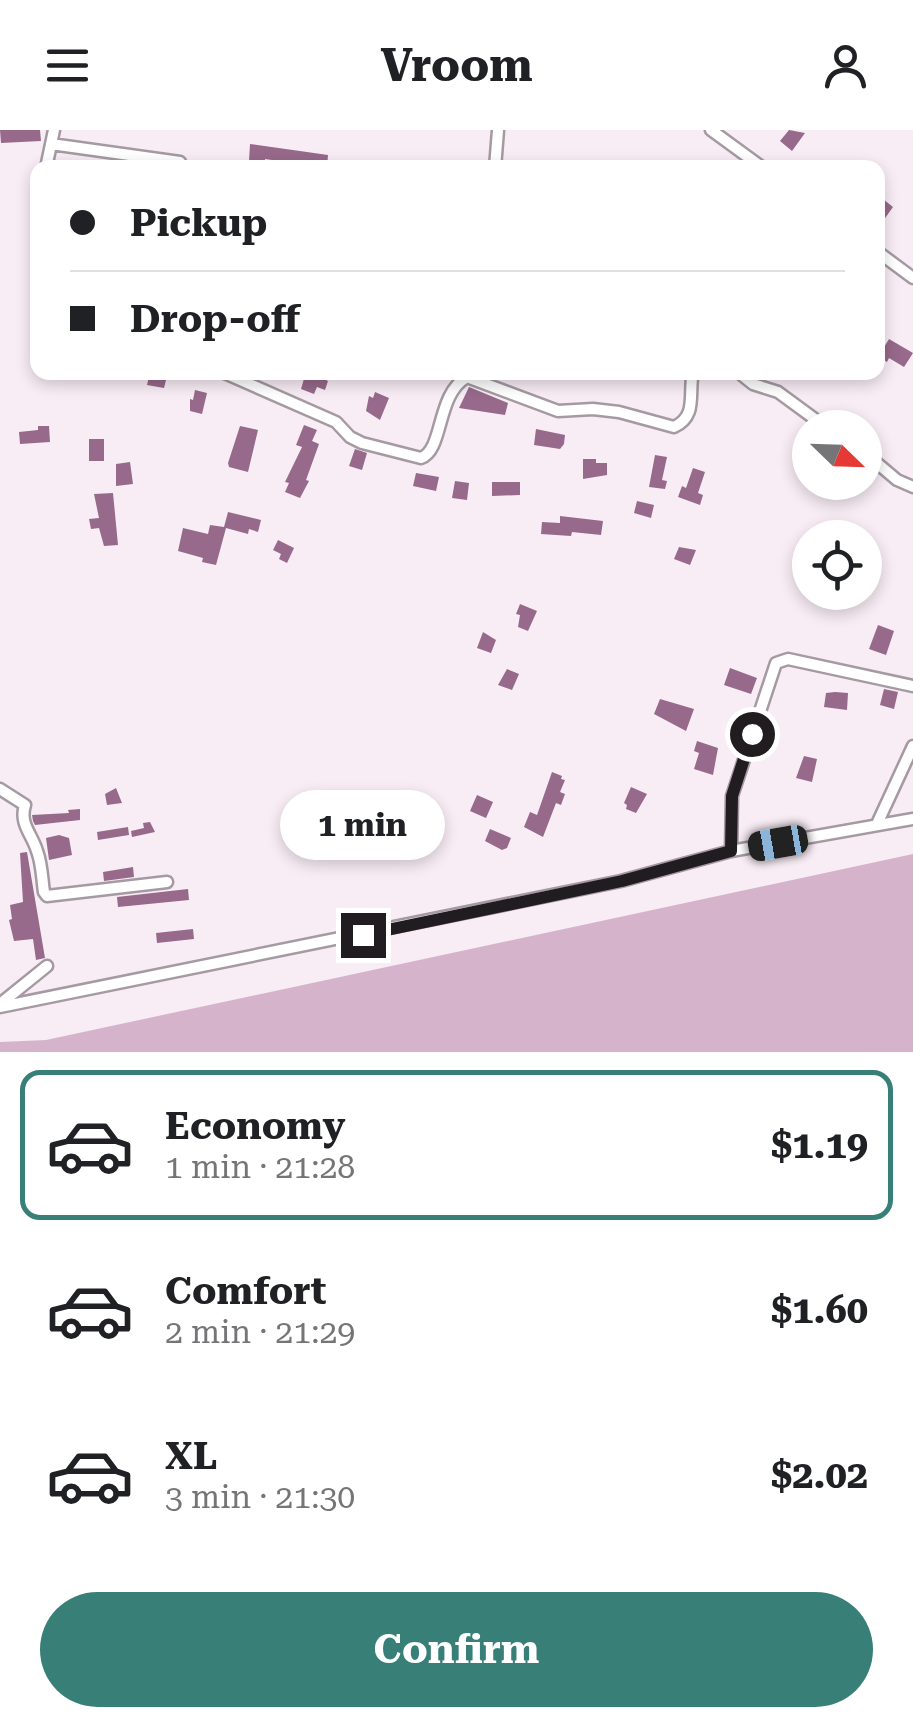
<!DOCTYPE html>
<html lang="en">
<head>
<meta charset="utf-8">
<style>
  body { margin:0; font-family:"Roboto Serif",serif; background:#f2f2f2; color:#202124; height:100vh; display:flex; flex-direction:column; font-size:38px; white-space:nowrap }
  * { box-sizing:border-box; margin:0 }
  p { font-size:32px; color:#757577 }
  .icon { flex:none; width:55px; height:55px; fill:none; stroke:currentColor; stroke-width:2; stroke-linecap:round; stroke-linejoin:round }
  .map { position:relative; height:922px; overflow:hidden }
  .sheet { display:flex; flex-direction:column; background:#fff; flex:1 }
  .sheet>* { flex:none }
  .hud { position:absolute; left:30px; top:30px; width:855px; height:220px; border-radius:20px; box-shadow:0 5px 15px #0003; display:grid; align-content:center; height:220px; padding:0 40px; background:#fff }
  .needle { width:65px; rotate:113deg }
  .tools { position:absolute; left:792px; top:280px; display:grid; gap:20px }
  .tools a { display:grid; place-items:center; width:90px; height:90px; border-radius:50%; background:#fff; box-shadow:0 5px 15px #0003; font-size:50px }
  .end { position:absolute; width:45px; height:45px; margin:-22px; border:12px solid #211c1f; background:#fff; box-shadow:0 0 0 5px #fff }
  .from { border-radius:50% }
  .bubble { position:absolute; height:70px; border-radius:35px; background:#fff; box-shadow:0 5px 15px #0003; font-size:32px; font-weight:700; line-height:70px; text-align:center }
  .car { position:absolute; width:30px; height:60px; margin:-30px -15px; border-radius:12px; box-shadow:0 0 8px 2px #0007; background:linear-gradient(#222 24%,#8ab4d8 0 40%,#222 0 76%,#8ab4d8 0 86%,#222 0) }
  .hud b { display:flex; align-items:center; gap:35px; height:95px; font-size:38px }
  .hud b+b { border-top:2px solid #e0e0e0 }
  .hud i { width:25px; height:25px; background:#202124 }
  ul { padding:18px 0 0; list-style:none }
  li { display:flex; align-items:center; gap:30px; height:150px; margin:0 20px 15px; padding:0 20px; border:5px solid transparent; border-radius:20px }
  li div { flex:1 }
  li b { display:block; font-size:38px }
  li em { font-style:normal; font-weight:700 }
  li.current { border-color:#387f78 }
  li>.icon { width:90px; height:90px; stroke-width:1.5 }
  .primary-button { display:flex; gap:20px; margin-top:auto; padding:20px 40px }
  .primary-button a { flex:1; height:115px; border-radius:60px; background:#387f78; color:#fff; font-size:40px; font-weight:700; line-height:115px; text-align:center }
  header { display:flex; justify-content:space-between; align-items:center; height:130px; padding:0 40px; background:#fff; font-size:45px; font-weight:700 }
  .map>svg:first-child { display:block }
</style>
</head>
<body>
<header><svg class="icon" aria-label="menu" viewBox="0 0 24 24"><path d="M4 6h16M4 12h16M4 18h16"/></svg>Vroom<svg class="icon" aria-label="person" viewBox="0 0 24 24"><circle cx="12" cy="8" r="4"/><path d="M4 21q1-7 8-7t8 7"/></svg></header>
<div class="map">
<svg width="913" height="922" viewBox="0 0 913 922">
  <rect width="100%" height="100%" fill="#f9edf5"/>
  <!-- green -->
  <path fill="#d5b4cb" d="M913 724V922H0V912L46 910Z"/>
  <!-- building -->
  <path fill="#97698b" d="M0 0H40L41 11 1 13Z
    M789 0 805 3 792 21 780 11Z
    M250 14 328 25 327 38 265 29V33L249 31Z
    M878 65 893 77 878 98Z
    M889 209 913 223 904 237 889 228 887 232 878 227Z
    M150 242H179L184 244 182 250 167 246 164 258 147 255Z
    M306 242H324L322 248 328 251 325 260 317 257 314 264 301 259Z
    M469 257 508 273 505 285 459 278Z
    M195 260 207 263 202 284 190 281V269L193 270Z
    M375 262 389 268 380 290 366 281 369 266 373 268Z
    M304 295 317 300 312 311 319 314 306 350 309 351 300 368 285 362 289 353 285 352 302 317 296 315Z
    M38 296H49L50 312 20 314 19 302 38 300Z
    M240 296 258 300 248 342 229 337 228 333Z
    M536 299 565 305 564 314 560 319 534 315Z
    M89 309H104V331H89Z
    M355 319 367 323 362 340 349 336Z
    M655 325 667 327 662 350 667 351 665 359 649 357Z
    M583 329H596V333H607V345L583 349Z
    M130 332 133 354 116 356V334Z
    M693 338 705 342 698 363 703 365 700 375 678 367 682 356 686 358Z
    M416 343 439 347 436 361 413 356Z
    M455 351 469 353 467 370 452 368Z
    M492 352H520V365L492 366Z
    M113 363 118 415 104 416 99 398 91 399 89 389 99 388 94 364Z
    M637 371 654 375 651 388 634 383Z
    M228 382 261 390 258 402 249 399 248 404 226 398 216 435 202 432 203 428 178 421 183 398 208 404 210 395 224 397Z
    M560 386 603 391 601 405 572 402 571 406 541 404 542 392 560 393Z
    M278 410 294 418 287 433 279 429 281 424 273 420Z
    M679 417 696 420 690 435 674 429Z
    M520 474 537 481 528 501 518 497 520 485 516 484Z
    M878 495 894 501 886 525 869 519Z
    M483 502 496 510 491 523 477 518Z
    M730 538 757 548 751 564 724 555Z
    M507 539 519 544 512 560 498 555Z
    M884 559 898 562 894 579 880 575Z
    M835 562 848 563 847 580 824 577 826 563Z
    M660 569 694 579 686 601 654 584Z
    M697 611 718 618 713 645 694 639 699 623 694 621Z
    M804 626 817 629 812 652 796 648Z
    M552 642 562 646 561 649 565 650 560 662 565 664 561 675 556 673 543 707 524 697 530 682 537 685Z
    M631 657 647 664 636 683 626 679 627 675 624 673Z
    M116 658 122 673 107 675 105 664Z
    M477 665 493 672 486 688 470 681Z
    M80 679V690L35 695 33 691 32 685 69 683 68 680Z
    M150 692 155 702 132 707 131 701 144 698 143 693Z
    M128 697 129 705 98 710 97 702Z
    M490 699 511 708 507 718 502 720 485 711Z
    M59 705 69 708 72 725 49 730 46 708Z
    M27 722 45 828 36 830 33 809 14 811 9 790 12 789 10 775 23 772 20 723Z
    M133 737 134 747 104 751 103 742Z
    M188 759 189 770 118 777 117 767Z
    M193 799 194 809 157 813 156 803Z"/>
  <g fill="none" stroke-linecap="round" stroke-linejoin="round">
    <!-- minor casing -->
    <g stroke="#a59aa2" stroke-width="15">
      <path id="minor" d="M711 0 763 38
        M51 14 180 32
        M46 38 54 0
        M495 38 498 0
        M878 122 913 148
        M222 242 336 292 350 307 362 313 421 328C444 320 436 264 467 247L558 281 593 279 619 282 674 297C698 286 688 264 693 242
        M738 242 753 254 778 262 827 298
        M865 323 897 350 913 357
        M0 659 25 675C19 694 32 704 37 721 42 734 42 749 44 762L47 766 167 752
        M877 694 913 616
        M731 721 732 666 776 533 788 529 913 556
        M0 874 47 836
        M0 877 621 751 731 721 913 689"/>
    </g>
    <!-- minor -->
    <use href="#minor" stroke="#fff" stroke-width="10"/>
  </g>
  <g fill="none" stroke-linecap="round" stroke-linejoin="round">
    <!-- route -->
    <path stroke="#211c1f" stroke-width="12" d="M363 805 622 751 731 721 732 666 752 604"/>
  </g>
</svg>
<div class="tools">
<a><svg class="needle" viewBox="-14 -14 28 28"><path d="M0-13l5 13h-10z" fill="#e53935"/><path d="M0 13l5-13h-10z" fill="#757577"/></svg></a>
<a><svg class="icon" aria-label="locate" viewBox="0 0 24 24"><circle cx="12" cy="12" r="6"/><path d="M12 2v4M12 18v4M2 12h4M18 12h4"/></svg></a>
</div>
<i class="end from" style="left:752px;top:604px"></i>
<i class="end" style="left:363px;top:805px"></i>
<div class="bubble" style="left:280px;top:660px;width:165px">1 min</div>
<i class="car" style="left:778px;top:713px;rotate:260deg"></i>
<div class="hud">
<b><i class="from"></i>Pickup</b>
<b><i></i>Drop-off</b>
</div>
</div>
<section class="sheet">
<ul>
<li class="current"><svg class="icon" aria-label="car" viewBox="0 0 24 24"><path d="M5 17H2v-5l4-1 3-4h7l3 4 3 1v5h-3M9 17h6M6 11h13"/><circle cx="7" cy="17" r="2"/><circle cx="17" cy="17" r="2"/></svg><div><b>Economy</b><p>1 min · 21:28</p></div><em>$1.19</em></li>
<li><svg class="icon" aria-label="car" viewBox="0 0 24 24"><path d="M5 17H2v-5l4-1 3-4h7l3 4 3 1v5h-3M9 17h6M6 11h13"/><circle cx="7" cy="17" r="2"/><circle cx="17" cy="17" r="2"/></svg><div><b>Comfort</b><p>2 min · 21:29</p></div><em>$1.60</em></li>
<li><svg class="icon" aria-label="car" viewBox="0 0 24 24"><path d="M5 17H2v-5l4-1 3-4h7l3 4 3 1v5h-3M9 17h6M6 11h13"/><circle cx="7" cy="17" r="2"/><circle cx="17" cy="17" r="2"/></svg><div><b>XL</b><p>3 min · 21:30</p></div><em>$2.02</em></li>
</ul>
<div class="primary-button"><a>Confirm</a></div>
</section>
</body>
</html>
